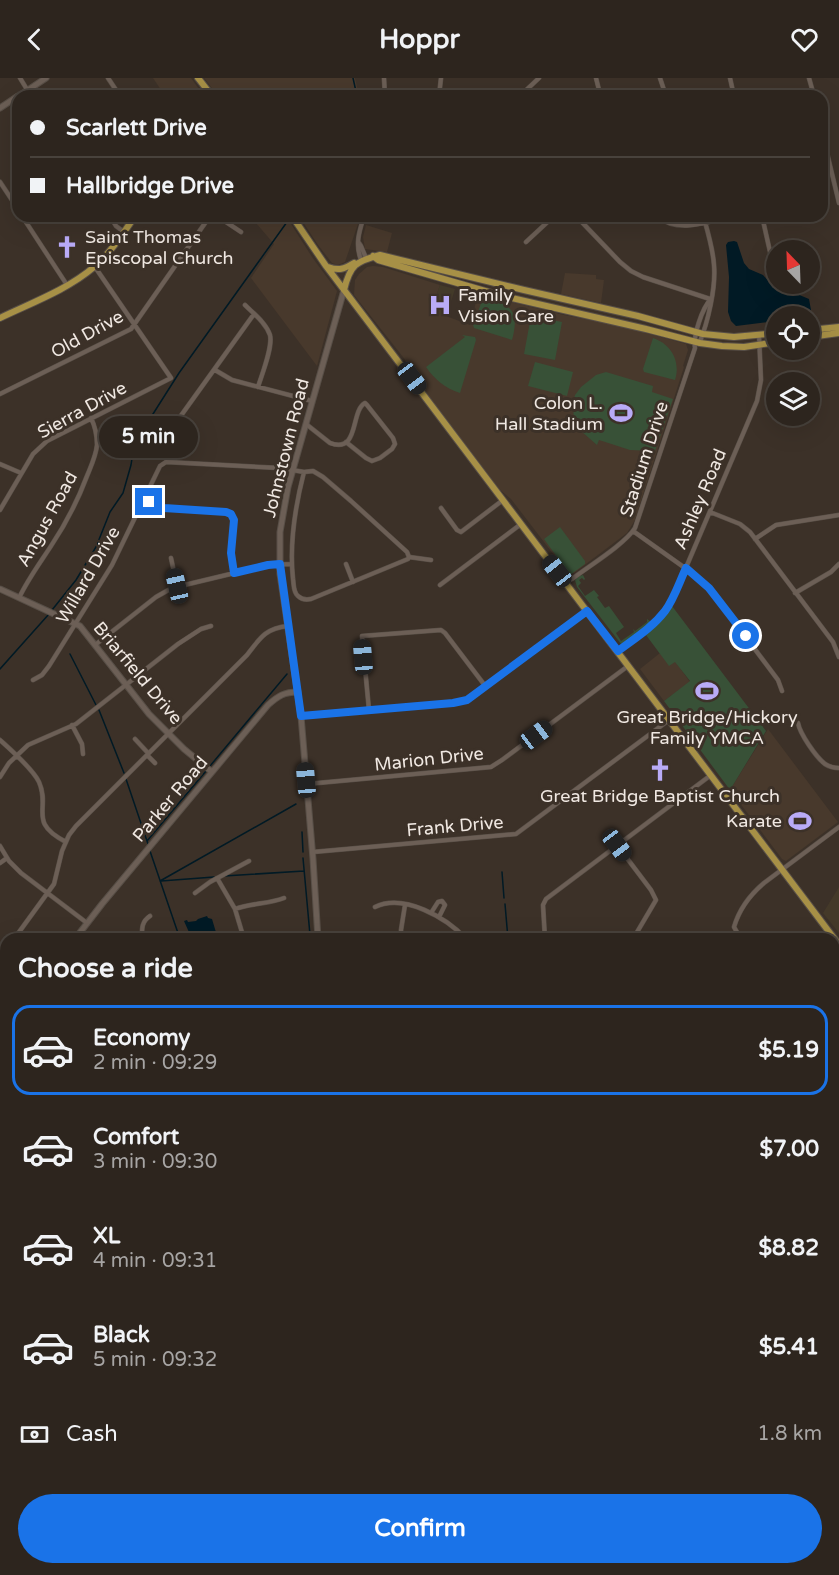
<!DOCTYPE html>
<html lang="en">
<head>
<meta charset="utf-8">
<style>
  body { margin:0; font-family:"Varela Round",sans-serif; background:#39312b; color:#f1f3f6; height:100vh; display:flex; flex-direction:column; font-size:22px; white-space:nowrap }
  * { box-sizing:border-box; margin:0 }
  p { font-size:20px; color:#a7a5a4 }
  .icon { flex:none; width:33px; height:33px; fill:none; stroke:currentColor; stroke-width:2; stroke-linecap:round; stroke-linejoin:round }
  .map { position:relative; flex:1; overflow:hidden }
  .side { position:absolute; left:0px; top:855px; width:840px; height:642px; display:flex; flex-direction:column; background:#2d251e; border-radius:18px 18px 0 0; box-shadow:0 6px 24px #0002,0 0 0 2px #48423c }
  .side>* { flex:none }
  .banner { position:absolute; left:12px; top:12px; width:816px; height:132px; border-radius:18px; box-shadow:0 6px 24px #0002,0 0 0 2px #48423c; display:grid; align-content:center; height:132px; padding:0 18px; background:#2d251e }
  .needle { width:39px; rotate:337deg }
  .tools { position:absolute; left:766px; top:162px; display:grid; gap:12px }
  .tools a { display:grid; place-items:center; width:54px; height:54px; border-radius:50%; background:#2d251e; box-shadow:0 6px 24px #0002,0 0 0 2px #48423c; font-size:30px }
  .end { position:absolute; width:27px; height:27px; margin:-14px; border:8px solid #1a73e8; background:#fff; box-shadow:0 0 0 3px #fff }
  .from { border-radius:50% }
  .bubble { position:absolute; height:42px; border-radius:21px; background:#2d251e; box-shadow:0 6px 24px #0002,0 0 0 2px #48423c; font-size:20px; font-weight:800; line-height:42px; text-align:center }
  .car { position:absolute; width:18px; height:36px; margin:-18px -9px; border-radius:8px; box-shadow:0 0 4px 2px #0007; background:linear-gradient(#222 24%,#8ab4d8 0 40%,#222 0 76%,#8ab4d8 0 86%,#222 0) }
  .banner b { display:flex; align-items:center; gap:21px; height:57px; font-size:22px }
  .banner b+b { border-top:2px solid #48423c }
  .banner i { width:15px; height:15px; background:#f1f3f6 }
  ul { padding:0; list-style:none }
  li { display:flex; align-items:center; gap:18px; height:90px; margin:0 12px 9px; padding:0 6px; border:3px solid transparent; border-radius:18px }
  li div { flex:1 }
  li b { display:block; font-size:22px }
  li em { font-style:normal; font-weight:800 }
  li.current { border-color:#1a73e8 }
  li>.icon { width:54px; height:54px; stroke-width:1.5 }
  h2 { padding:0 18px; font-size:27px; line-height:72px }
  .pay { display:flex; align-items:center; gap:15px; height:66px; padding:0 18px; font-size:22px }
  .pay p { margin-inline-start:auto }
  .button { display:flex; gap:12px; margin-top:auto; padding:12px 18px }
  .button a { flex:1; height:69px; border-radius:36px; background:#1a73e8; color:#fff; font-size:24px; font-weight:800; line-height:69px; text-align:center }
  header { display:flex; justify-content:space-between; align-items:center; height:78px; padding:0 18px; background:#2d251e; font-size:27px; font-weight:800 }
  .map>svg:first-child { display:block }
</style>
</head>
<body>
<header><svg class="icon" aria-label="back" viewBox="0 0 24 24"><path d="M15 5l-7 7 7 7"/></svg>Hoppr<svg class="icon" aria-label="heart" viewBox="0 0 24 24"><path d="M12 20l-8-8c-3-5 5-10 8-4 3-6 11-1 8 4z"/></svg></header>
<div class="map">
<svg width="839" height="1497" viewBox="0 0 839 1497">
  <rect width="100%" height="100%" fill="#3c3128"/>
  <!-- built -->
  <path fill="#48392c" d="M153 0H191L204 18H165Z
    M204 0H355L359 17 218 18Z
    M250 138H286L312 179 337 213 317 288 251 200 274 166Z
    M299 138H350L359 143 345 184 338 187 332 185 318 167Z
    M366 147 392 155 387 174 365 171 363 159Z
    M373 188 383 189 440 207 436 219 430 220 435 234 470 247 478 216 564 237 626 249 686 266 688 272 683 288 684 289 635 442 627 455 574 495 567 494 511 421 499 411 430 320 403 279 354 217 355 202 359 196 367 189Z
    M565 195 596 197V201L604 202 601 225 561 216Z
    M660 575 669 587 675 583 690 604 664 623 640 591Z
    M768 651 838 744 786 783 782 781 730 712Z
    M839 1360V1497H604L610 1491H834V1361Z"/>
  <!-- industrial -->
  <path fill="#443929" d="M839 809V855L823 835Z"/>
  <!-- medical -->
  <path fill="#433a29" d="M440 207 455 211 446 239 430 233 428 220 436 219Z"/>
  <!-- green -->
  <path fill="#385137" d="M483 220C511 225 520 233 512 262L474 250 473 247Z
    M531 238 562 244 555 282 524 276Z
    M462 257 475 259 476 262 460 315C445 310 435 302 426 289L465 259Z
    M653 260C671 266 681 283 675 302L644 294 643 291Z
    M535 284 573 294 567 318 528 308Z
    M606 294 653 308 652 314 673 321 655 373 630 372 599 362 597 367 581 353 574 345 573 324 575 317 581 309 596 297Z
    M560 449 585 483V486L570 497 544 461Z
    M583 497 585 501 584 502 582 500 579 502 581 505 578 508 585 518 594 512 599 518 597 519 605 530 609 528 624 549 616 555 621 563 634 554 633 551 635 553 647 544V541L650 543 649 547 625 565 621 566 577 509 575 502 579 498Z
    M672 528 766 653 730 712 664 623 690 603 675 584 669 588 646 557 656 548Z"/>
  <!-- water -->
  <path fill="#011a25" d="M734 163 737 164 744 185 749 191 763 197 771 206 779 211 797 216 809 221 811 232 806 238H777V243L736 248 731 243 728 234 729 199 726 167 728 164Z
    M207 838 208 840 212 841 218 861H192L184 843 187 842 188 844 196 843 198 841Z"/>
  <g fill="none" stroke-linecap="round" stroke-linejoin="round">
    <!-- stream -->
    <path stroke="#011a25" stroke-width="1.5" d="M353 0 357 18
      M52 532 76 502 96 469 110 434 123 415 131 387 133 374 146 347 179 295 287 144
      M70 576 96 627
      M0 591 49 536
      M99 632 124 695
      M210 688 287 596
      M126 701 148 766
      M302 754 303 774
      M147 763 206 693
      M150 773 180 861
      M303 780 310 857
      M502 794 504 820
      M224 798 304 793
      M160 803 296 726
      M161 803 214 799
      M505 826 508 861
      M834 1029 839 1032
      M834 1109 839 1102
      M0 1271 6 1260
      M834 1457 839 1468
      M144 1496 167 1491
      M596 1497 603 1491"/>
    <!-- street casing -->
    <g stroke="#584f47" stroke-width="5">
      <path id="street" d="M20 0 31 18
        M108 0 120 18
        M384 0 385 18
        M596 0 599 12 597 18
        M660 0 666 18
        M730 0 734 18
        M809 0 814 18
        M492 13 497 18
        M439 18 441 0
        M520 18 539 0
        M822 54 839 125
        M0 104 18 131
        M22 138 67 207
        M110 138 116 148 124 154
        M217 138 241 154
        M576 138 620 184 631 193 643 199 710 221
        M656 138C679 156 707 144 733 138
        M762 138 771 178
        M526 164 554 138
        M359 165 361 168 366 180
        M361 182C355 166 359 154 364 138
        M245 227C254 236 266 245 270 257 273 269 262 296 258 309
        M699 266C708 244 716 210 714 187 713 172 709 158 705 144
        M215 292 232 302 312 323
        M0 316 131 251 210 138
        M306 346 330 365C360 376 350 333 365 325L367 327 393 360 395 366 392 371 380 380 372 383 366 380 346 364
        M177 349 180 339 254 236
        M0 386 21 395
        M304 394C295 429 289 464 293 501 294 507 293 514 298 518 302 522 306 522 311 521L408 481 409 479
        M144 421 164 430 226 434 231 436 234 442 231 475 234 495
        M441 430 457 452 461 454 503 422
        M0 432 33 376 47 363 171 300 95 189
        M710 434 740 446 750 454 833 564 839 579
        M633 453 692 495 709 510 778 602 782 613
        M755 461 776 447 839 437
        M409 479 431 482
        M171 480 177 508
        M346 486 353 504
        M565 504 572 501C589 488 625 466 635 450L695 270C693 258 702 230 711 221
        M440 507 521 446
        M795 515 831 494 839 486
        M19 520C28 501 40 485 51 468 65 447 78 422 87 398 91 388 96 378 97 367 97 357 95 348 91 340
        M95 567 156 519 172 510 268 487 291 486
        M618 573 658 541 673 520 757 323 761 302 759 257
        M33 602 42 597 49 588 112 487 160 388 166 384 280 390 304 394 313 393 323 399 351 423 407 474 409 479
        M369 632 362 558 441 552 445 555 486 609
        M301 638 453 625 467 622 587 533
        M798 645C800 656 816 679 825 686 830 689 834 690 839 690
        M72 647 82 666 83 676
        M135 661 148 675
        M0 662C11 672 33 691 39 704 51 731 27 744 66 764
        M147 677 155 685
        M0 699 9 685 28 667 76 646 178 566 201 551 211 548
        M307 706 491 689 502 682 628 588
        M617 767 651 812 656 822 633 861
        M0 768 9 783 21 795 87 845
        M313 774 516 756 669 642
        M0 785 7 780
        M217 800 235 831 244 861
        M195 815 210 804 249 783
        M375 829C404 815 447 840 466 861
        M235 831C251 825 269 826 284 820
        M431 835 438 824 442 823 445 827 439 839
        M14 861 54 806 62 773 69 757 76 748 247 577C260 560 266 550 288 548
        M142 861C142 851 141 844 150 838
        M309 861 318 860
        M402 861 401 852 405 827
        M478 861 485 856
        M545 861 543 827 546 821 711 697
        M745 861 738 856 734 849C739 832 751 816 764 805L839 749
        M0 879 6 871
        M834 965 839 957
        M834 1004H839
        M0 1058 6 1054
        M0 1088 6 1093
        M0 1172 6 1171
        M834 1278 839 1261
        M0 1318 6 1327
        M834 1320H839
        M834 1331 837 1355
        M0 1406 6 1393
        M0 1429 6 1430
        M0 1471 6 1482
        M13 1491 18 1497
        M56 1491 57 1497
        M141 1491V1497
        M434 1491 435 1497
        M191 1497 227 1491
        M514 1497 522 1491"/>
    </g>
    <!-- secondary casing -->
    <g stroke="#584f47" stroke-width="7">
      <path id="secondary" d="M19 18 46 0
        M0 30 18 18
        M0 511 80 548 149 636 184 671 212 694
        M75 861 102 826 268 627C278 618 284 614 298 614
        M318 861 313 781 301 638 280 496V454L288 409 344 212
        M0 960 6 952
        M834 1355H839
        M355 1497 356 1491"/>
    </g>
    <!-- primary casing -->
    <g stroke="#584f47" stroke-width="8">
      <path id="primary" d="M198 0 212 18
        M292 138 326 188 839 867
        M373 178 378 182 499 217 646 251 700 265 722 268 744 269 777 264
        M328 189C339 193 344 191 354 185
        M344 212C350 187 356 183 380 177L524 212 638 238 703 256 734 259 777 255
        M0 240C31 225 67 212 94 189 111 174 123 156 135 138
        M810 252 839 249
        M810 259 839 255"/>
    </g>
    <!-- street -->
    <use href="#street" stroke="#6c5f56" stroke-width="4"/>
    <!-- secondary -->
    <use href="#secondary" stroke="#6c5f56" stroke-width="5"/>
    <!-- primary -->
    <use href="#primary" stroke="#a79046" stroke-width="6"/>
  </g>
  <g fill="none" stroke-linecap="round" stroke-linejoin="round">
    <!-- route -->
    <path stroke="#1a73e8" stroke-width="8" d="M149 424 164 430 226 434 231 436 234 442 231 475 234 495 268 487 280 486 301 638 453 625 467 622 587 533 618 573C634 561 652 550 665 533 674 521 679 505 686 490L709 510 746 558"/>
  </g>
  <!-- icons -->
  <defs>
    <g id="church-bare" transform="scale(1.8)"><path d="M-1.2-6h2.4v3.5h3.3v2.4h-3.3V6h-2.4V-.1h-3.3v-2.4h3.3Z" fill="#b9abf7" stroke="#3c3128" stroke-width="2.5" paint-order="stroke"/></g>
    <g id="hospital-bare" transform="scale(1.8)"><path d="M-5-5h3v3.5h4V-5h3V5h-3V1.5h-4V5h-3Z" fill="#b9abf7" stroke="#3c3128" stroke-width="2.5" paint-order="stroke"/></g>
    <g id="stadium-bare" transform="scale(1.8)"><path d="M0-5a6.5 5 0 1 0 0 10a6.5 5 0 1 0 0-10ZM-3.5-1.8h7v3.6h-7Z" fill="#b9abf7" stroke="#3c3128" stroke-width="2.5" paint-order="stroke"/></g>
  </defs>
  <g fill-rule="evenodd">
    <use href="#church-bare" x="67" y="169"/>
    <use href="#hospital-bare" x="440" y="227"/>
    <use href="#stadium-bare" x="621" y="335"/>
    <use href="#stadium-bare" x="707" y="613"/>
    <use href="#church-bare" x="660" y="692"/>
    <use href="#stadium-bare" x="800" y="743"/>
  </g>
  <g text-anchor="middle" stroke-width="6" stroke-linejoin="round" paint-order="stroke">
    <!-- poi labels -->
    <g font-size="18" fill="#f0e8e2" stroke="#3c3128" text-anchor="start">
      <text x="85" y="165">Saint Thomas<tspan x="85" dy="21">Episcopal Church</tspan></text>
      <text x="458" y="223">Family<tspan x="458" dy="21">Vision Care</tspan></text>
      <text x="603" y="331" text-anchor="end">Colon L.<tspan x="603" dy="21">Hall Stadium</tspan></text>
      <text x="707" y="645" text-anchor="middle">Great Bridge/Hickory<tspan x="707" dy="21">Family YMCA</tspan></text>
      <text x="660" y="724" text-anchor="middle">Great Bridge Baptist Church</text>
      <text x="782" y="749" text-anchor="end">Karate</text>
    </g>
    <!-- street labels -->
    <g font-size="18" fill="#f0e8e2" stroke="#3c3128">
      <text transform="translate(87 256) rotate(-29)" y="6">Old Drive</text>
      <text transform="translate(82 332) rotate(-29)" y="6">Sierra Drive</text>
      <text transform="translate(286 370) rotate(-76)" y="6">Johnstown Road</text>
      <text transform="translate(644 381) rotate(-72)" y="6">Stadium Drive</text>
      <text transform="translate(700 421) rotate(-67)" y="6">Ashley Road</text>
      <text transform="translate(47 441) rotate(-61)" y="6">Angus Road</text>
      <text transform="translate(88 497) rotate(-60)" y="6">Willard Drive</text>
      <text transform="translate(138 595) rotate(50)" y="6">Briarfield Drive</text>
      <text transform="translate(429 681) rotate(-6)" y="6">Marion Drive</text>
      <text transform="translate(170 721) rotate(-50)" y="6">Parker Road</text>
      <text transform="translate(455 748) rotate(-5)" y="6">Frank Drive</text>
    </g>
  </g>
</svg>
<div class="tools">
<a><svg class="needle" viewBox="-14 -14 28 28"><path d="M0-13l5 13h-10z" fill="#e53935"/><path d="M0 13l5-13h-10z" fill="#a7a5a4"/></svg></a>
<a><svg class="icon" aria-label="locate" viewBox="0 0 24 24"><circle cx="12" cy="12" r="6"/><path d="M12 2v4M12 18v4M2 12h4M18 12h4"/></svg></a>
<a><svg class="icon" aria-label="layers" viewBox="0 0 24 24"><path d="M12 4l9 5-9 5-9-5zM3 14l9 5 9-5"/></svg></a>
</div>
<i class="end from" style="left:746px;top:558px"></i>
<i class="end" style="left:149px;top:424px"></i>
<div class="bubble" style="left:99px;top:338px;width:99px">5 min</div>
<i class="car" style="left:412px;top:300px;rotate:143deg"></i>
<i class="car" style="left:557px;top:493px;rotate:322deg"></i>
<i class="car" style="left:177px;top:508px;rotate:347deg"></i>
<i class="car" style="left:363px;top:579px;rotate:355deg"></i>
<i class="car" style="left:536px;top:657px;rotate:53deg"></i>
<i class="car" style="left:306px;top:702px;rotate:355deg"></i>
<i class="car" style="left:617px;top:767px;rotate:143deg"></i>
<div class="banner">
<b><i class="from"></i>Scarlett Drive</b>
<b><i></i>Hallbridge Drive</b>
</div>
<section class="side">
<h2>Choose a ride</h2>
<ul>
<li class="current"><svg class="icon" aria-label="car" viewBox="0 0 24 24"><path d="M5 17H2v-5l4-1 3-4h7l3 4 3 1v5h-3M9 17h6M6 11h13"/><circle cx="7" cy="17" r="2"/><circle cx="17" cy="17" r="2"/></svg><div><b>Economy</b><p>2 min · 09:29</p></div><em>$5.19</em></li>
<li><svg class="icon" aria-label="car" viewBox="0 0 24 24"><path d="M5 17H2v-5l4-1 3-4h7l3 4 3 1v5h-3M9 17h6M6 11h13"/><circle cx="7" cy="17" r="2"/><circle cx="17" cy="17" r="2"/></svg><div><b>Comfort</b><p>3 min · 09:30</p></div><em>$7.00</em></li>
<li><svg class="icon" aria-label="car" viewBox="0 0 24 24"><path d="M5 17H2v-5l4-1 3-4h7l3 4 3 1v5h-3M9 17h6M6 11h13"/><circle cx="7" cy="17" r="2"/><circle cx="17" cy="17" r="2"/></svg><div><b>XL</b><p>4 min · 09:31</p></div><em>$8.82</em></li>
<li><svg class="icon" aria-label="car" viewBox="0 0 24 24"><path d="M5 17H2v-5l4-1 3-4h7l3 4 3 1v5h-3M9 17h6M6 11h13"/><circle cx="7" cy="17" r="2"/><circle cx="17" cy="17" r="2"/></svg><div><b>Black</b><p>5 min · 09:32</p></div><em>$5.41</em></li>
</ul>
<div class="pay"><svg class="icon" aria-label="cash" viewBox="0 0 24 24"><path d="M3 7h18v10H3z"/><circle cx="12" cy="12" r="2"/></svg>Cash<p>1.8 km</p></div>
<div class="button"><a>Confirm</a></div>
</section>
</div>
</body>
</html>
